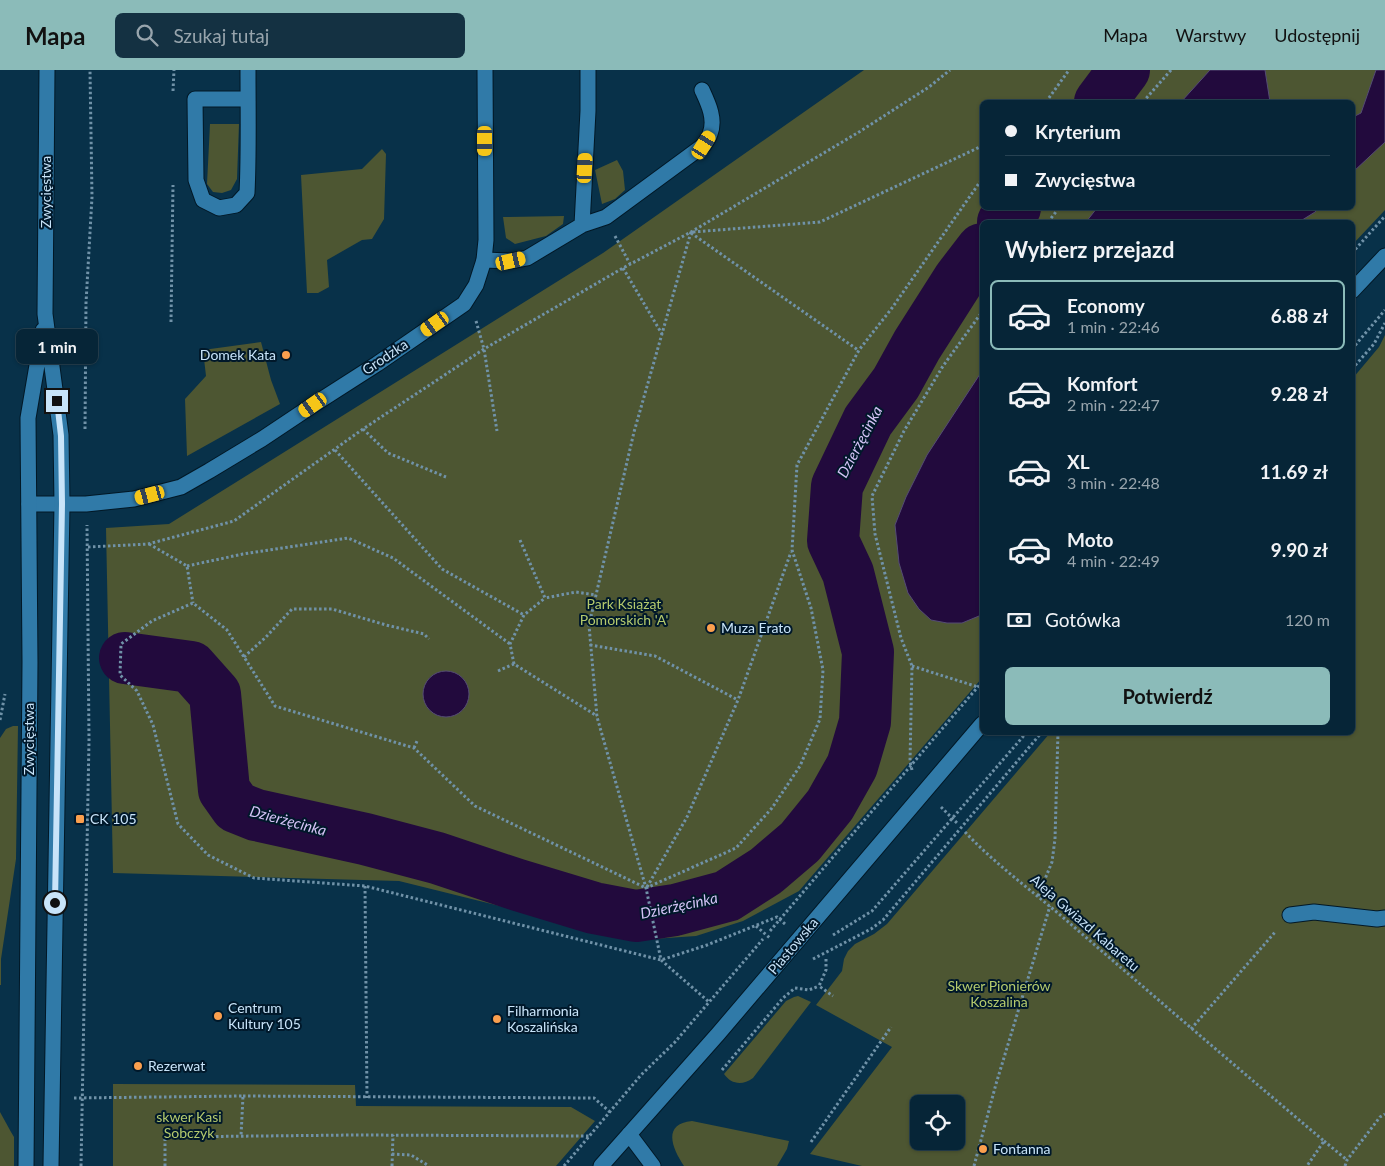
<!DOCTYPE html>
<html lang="pl">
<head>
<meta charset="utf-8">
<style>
  body { margin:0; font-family:Lato,sans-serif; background:#143142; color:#f1f3f6; height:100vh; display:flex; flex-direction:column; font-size:19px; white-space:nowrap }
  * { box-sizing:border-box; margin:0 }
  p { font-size:16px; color:#98a5ad }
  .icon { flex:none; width:28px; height:28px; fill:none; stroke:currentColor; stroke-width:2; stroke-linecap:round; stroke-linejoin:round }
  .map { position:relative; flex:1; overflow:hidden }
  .drawer { position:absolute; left:980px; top:150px; width:375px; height:515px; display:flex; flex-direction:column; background:#062537; border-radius:8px; box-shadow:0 1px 4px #0004,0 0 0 1px #274252 }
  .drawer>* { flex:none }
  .top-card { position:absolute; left:980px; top:30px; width:375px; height:110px; border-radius:8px; box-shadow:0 1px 4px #0004,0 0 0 1px #274252; display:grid; align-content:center; height:110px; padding:0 25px; background:#062537 }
  .buttons { position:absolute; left:910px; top:1025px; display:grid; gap:10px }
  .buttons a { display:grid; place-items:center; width:55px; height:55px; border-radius:8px; background:#062537; box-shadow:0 1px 4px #0004,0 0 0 1px #274252; font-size:25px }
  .end { position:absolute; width:22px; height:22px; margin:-11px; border:6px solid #c8e4f9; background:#111; box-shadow:0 0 0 2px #111 }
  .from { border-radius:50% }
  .bubble { position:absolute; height:35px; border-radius:8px; background:#062537; box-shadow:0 1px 4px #0004,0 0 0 1px #274252; font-size:16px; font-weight:700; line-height:35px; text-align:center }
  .car { position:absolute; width:15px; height:30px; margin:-15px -8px; border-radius:6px; box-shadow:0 0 4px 1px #0007; background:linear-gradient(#f5c518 24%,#345 0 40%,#f5c518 0 76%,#345 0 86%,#f5c518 0) }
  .top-card b { display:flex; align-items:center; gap:18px; height:48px; font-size:19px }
  .top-card b+b { border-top:1px solid #274252 }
  .top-card i { width:12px; height:12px; background:#f1f3f6 }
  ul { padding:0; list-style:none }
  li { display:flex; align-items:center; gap:15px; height:70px; margin:0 10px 8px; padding:0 15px; border:2px solid transparent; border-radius:8px }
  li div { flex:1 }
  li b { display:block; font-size:19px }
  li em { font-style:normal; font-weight:700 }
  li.on { border-color:#8bbbb9 }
  li>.icon { width:45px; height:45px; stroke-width:1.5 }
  h2 { padding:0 25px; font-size:22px; line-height:60px }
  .pay { display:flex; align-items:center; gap:12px; height:55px; padding:0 25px; font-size:19px }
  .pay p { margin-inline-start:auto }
  .button { display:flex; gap:10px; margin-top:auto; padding:10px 25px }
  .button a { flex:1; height:58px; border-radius:8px; background:#8bbbb9; color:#111; font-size:20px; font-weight:700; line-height:58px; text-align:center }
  header { display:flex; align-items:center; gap:30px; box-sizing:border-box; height:70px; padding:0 25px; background:#8bbbb9; color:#111 }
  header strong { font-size:24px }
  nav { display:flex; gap:28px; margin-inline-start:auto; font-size:18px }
  .search { width:350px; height:45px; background:#143142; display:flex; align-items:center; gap:12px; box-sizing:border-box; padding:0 18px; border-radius:8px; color:#98a5ad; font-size:19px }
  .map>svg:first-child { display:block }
</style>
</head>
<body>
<header>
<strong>Mapa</strong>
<div class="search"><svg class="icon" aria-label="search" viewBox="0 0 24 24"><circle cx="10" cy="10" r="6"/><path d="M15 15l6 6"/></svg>Szukaj tutaj</div>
<nav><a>Mapa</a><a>Warstwy</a><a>Udostępnij</a></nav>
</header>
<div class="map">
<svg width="1385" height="1096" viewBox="0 0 1385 1096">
  <rect width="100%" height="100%" fill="#083149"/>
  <!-- green -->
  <path fill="#4d5632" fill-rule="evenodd" d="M864 0H1385V140L1353 174 1352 152H982V608L799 821 743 851 696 866 638 870 399 811 113 803 106 458 169 454 603 183ZM982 32H1352V138H982Z
    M210 54H239L237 109 231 120 222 123 213 122 207 114Z
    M382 79 386 84 384 149 372 169 362 170 327 190 329 217 318 223H307L301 105 362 99Z
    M617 90 623 101 625 120 615 129 602 134 595 100Z
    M564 146 563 154 546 166 515 174 506 168 503 147Z
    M1385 265V1096H862L810 1084 892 977 816 935 842 901 844 889 848 881 855 874 874 864 887 854 1050 663 1352 662 1353 308 1379 277ZM919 1034H956V1071H919Z
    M261 272 271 310 280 334 187 386 185 329 206 306 203 280Z
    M13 656H18L16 789 1 889V915H0V668L6 659Z
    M798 926 811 932 753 1008C742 1016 731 1014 724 1004L786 931 794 927Z
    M113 1014 355 1015 356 1036 571 1037 595 1051 556 1096H113Z
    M0 1042 11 1062 14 1067V1096H0Z
    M692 1051 789 1071 787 1079 777 1096H684C672 1078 662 1054 692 1051Z"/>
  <!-- water -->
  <path fill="#220a3d" stroke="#544b75" d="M1210 0H1265L1270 32H1181Z
    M1376 0H1385V72L1353 102V47L1361 43Z
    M1097 138H1319L1315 142 1299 152H1086Z
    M982 301V543L979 546 962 553H947L931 550 919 539 908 523 899 493 895 455 906 427 927 385Z
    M423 624a23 23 0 1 1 46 0a23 23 0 1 1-46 0Z"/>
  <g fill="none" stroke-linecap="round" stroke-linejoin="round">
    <!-- river -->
    <path stroke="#220a3d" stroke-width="52" d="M1100 32 1124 0
      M1003 152 1015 138
      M125 588 191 597 215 624 224 720 236 737 256 745 365 769 437 788 518 815 594 838 636 846 675 840 727 826 766 801 800 772 830 735 852 696 865 652 868 582 848 503 833 471 837 416 868 351 896 313 917 275 959 209 982 179"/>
    <!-- lane casing -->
    <g stroke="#021826" stroke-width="17">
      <path id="lane" d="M248 0C248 41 249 82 247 123L236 135 219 138 203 130 196 110 195 29H248
        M582 155 588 41V0
        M484 190 511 191 527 188 582 155 606 147 704 75C706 71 709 68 710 64 716 49 708 33 702 20
        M1290 845 1314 842 1377 849 1385 848"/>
    </g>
    <!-- street casing -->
    <g stroke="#021826" stroke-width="17">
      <path id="street" d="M1352 221 1385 186
        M29 434H86L134 429 181 417 209 401 262 369 313 335 377 294 464 234 476 215 484 190 486 170 485 0
        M629 1064 653 1096
        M601 1096 718 964 982 654"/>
    </g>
    <!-- secondary casing -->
    <g stroke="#021826" stroke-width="17">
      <path id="secondary" d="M47 0 45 244 61 365 62 434 51 1096
        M26 1096 30 592 28 348 43 260"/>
    </g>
    <!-- path -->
    <path stroke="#7092a8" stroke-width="3" stroke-dasharray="2.5 2.5" stroke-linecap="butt" d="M173 21 174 0
      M1046 32 1069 0
      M1143 32 1171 0
      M1048 152 1059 138
      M691 162 634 362 589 555 597 647 646 818 661 890 709 932
      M693 162 820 152 982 76
      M691 163 858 280
      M615 166 630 194
      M1352 183 1385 146
      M623 198 662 264
      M476 251 484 279 497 361
      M171 252 173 115
      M1352 279 1385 240
      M1352 299 1374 274 1385 253
      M85 359 86 233 92 127 90 0
      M363 359 388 383 446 407
      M335 380 442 499 524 545
      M520 470 545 528 576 522 596 525
      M149 474 187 496 193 533
      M88 477 148 474 234 451 363 359 484 279 623 198 691 162 859 62 929 17 950 0
      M187 496 243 484 348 468 393 488 510 574
      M590 575 655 586 738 630
      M244 587 266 567 292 539H332L386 555 424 564 429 569
      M514 594 510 574 524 545 545 528
      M912 596 978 617
      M498 601 514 594 597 646
      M0 650 5 624
      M414 678 417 671
      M912 700 910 692 912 596 901 568 875 464 872 426 904 361 943 296 982 242
      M941 737 958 754
      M965 762C998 797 1038 825 1074 857 1157 929 1240 1000 1324 1071L1307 1096
      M365 816 367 1028
      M647 817 687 747 738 630 791 482
      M1038 826 1052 792 1055 769 1058 662
      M785 854 777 847 707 875 661 890 365 816 254 808 208 785 178 754 153 655 137 621 120 605 121 574 152 551 193 533 227 560 275 636 414 678 475 736 646 818 736 778 772 738 800 696 820 649 823 600 811 538 792 480 797 395 859 280 892 238 982 109
      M756 856 771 869
      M770 861 982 612
      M833 865 872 841 1027 662
      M813 889 871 859 883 850 1042 662
      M826 889V900L819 916 833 926
      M1191 959 1276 861
      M722 1000 783 928 795 918 809 920 819 916
      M243 1026 594 1028 610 1042
      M74 1028 243 1026 241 1066
      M1324 1071 1347 1090
      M811 1072 891 957
      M392 1084 411 1085 429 1096
      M81 1096 89 670 87 455
      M165 1096V1067L355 1065 590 1066
      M392 1096 393 1065
      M564 1096 641 1005 675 972 763 869
      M974 1096 996 1014 1050 836
      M1345 1096 1347 1090 1380 1047 1385 1044"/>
    <!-- lane -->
    <use href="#lane" stroke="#307aa8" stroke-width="15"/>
    <!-- street -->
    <use href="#street" stroke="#307aa8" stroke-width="15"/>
    <!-- secondary -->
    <use href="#secondary" stroke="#307aa8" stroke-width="15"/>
  </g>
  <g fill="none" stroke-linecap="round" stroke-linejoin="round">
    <!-- route -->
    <path stroke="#c8e4f9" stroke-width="6" d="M55 833 62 434 61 366 57 331"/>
  </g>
  <!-- markers -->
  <g fill="#fa9f4e" stroke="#00182a" stroke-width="2">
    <circle cx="286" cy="285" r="5"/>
    <circle cx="711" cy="558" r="5"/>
    <rect x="75" y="744" width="10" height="10" rx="2.5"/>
    <circle cx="218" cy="946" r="5"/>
    <circle cx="497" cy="949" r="5"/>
    <circle cx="138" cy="996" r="5"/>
    <circle cx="983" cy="1079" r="5"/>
  </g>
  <g text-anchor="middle" stroke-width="4" stroke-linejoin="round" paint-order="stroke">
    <!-- street labels -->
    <g font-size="14" fill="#c8e4f9" stroke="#00182a">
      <text transform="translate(46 122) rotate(-90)" y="5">Zwycięstwa</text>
      <text transform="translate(385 287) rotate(-34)" y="5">Grodzka</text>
      <text transform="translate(29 669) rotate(-90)" y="5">Zwycięstwa</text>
      <text transform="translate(1085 853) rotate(41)" y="5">Aleja Gwiazd Kabaretu</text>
      <text transform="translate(793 876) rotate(-50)" y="5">Piastowska</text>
    </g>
    <!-- poi labels -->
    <g font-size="14" fill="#c8e4f9" stroke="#00182a" text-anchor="start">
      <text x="276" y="290" text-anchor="end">Domek Kata</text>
      <text x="721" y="563">Muza Erato</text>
      <text x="90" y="754">CK 105</text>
      <text x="228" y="943">Centrum<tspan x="228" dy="16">Kultury 105</tspan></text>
      <text x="507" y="946">Filharmonia<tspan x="507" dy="16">Koszalińska</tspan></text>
      <text x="148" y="1001">Rezerwat</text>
      <text x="993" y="1084">Fontanna</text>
    </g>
    <!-- park labels -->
    <g font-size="14" fill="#b4ca6d" stroke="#00182a">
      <text x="624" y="539">Park Książąt<tspan x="624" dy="16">Pomorskich 'A'</tspan></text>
      <text x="999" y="921">Skwer Pionierów<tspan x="999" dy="16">Koszalina</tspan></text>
      <text x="189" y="1052">skwer Kasi<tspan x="189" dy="16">Sobczyk</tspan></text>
    </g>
    <!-- water labels -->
    <g font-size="15" font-style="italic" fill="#d4c3f6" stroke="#00182a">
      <text transform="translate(860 372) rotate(-62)" y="5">Dzierżęcinka</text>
      <text transform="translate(288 751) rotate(15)" y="5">Dzierżęcinka</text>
      <text transform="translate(679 836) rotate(-12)" y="5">Dzierżęcinka</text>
    </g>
  </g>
</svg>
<div class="buttons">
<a><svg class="icon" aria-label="locate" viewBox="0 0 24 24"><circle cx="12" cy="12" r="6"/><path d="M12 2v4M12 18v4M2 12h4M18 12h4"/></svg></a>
</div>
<i class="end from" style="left:55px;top:833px"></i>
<i class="end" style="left:57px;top:331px"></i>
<div class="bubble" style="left:16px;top:259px;width:82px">1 min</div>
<i class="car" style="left:485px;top:71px;rotate:180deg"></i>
<i class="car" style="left:704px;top:75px;rotate:32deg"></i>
<i class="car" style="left:585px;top:98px;rotate:3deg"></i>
<i class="car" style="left:511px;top:191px;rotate:77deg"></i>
<i class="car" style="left:435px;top:254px;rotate:235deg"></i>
<i class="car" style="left:313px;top:335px;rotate:235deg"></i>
<i class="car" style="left:150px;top:425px;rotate:255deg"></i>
<div class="top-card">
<b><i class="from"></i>Kryterium</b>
<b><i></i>Zwycięstwa</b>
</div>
<section class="drawer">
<h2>Wybierz przejazd</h2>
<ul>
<li class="on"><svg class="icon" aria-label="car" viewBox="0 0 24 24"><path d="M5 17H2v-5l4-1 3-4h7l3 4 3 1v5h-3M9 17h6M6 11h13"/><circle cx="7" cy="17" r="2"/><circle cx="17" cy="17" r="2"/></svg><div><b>Economy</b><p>1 min · 22:46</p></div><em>6.88 zł</em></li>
<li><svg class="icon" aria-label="car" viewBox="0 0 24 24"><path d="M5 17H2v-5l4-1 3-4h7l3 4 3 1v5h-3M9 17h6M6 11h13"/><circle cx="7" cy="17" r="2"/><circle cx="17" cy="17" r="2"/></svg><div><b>Komfort</b><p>2 min · 22:47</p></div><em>9.28 zł</em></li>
<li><svg class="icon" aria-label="car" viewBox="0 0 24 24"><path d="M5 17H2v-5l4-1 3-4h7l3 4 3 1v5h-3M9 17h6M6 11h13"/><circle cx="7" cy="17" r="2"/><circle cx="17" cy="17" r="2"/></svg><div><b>XL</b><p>3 min · 22:48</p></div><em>11.69 zł</em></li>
<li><svg class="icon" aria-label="car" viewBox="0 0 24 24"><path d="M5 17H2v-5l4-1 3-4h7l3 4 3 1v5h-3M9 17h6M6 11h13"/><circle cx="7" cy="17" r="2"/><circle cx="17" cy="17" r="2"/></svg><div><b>Moto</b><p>4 min · 22:49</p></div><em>9.90 zł</em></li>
</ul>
<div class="pay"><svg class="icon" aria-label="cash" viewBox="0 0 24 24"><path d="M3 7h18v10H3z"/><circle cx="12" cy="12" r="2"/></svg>Gotówka<p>120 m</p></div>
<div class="button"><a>Potwierdź</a></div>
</section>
</div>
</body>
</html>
